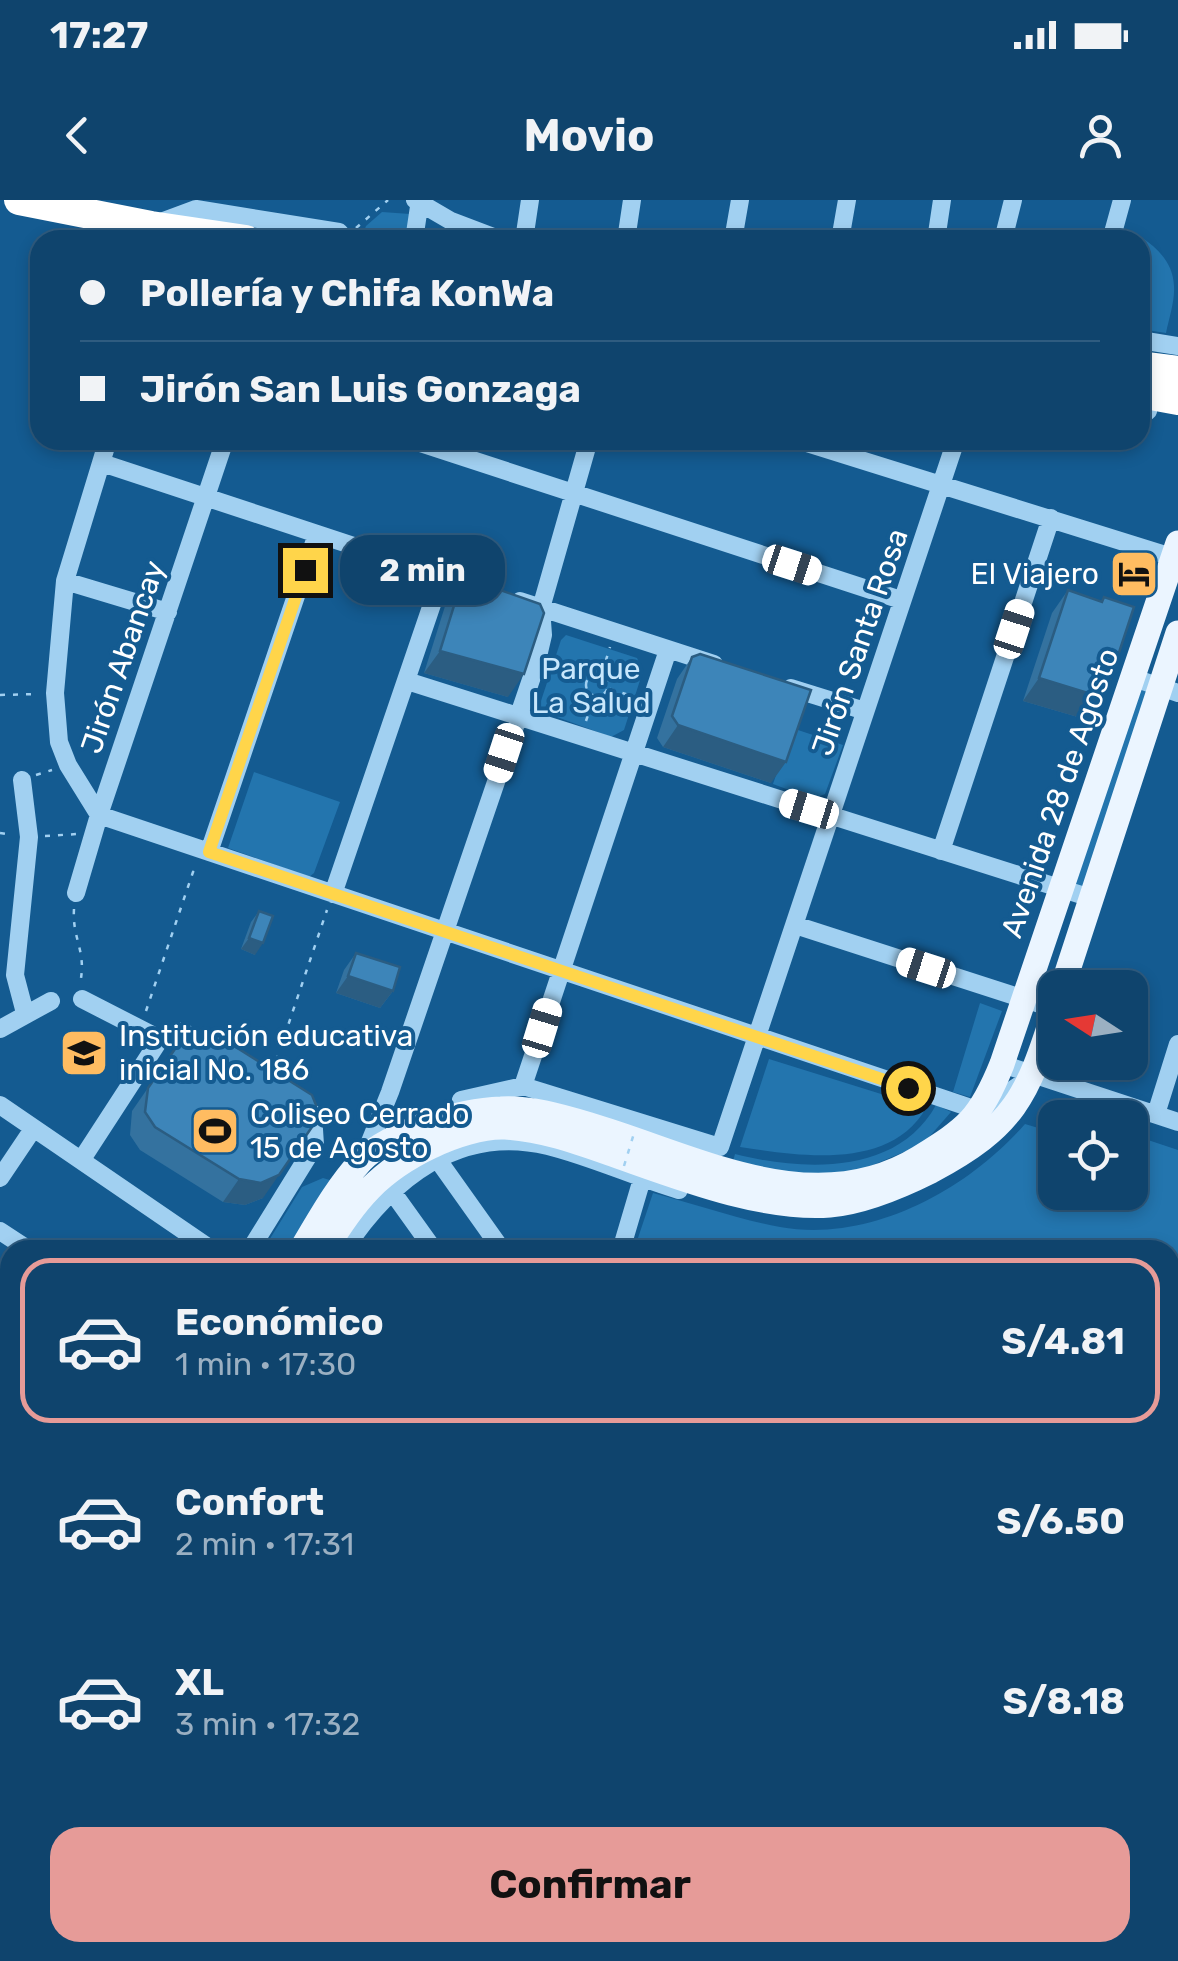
<!DOCTYPE html>
<html lang="es">
<head>
<meta charset="utf-8">
<style>
  body { margin:0; font-family:Rubik,sans-serif; background:#1d4e75; color:#f1f3f6; height:100vh; display:flex; flex-direction:column; font-size:38px; white-space:nowrap }
  * { box-sizing:border-box; margin:0 }
  p { font-size:32px; color:#9bb0c2 }
  .icon { flex:none; width:55px; height:55px; fill:none; stroke:currentColor; stroke-width:2; stroke-linecap:round; stroke-linejoin:round }
  .map { position:relative; flex:1; overflow:hidden }
  .side { position:absolute; left:0px; top:1040px; width:1180px; height:722px; display:flex; flex-direction:column; background:#0f446d; border-radius:30px 30px 0 0; box-shadow:0 5px 15px #0003,0 0 0 2px #2f5c80 }
  .side>* { flex:none }
  .banner { position:absolute; left:30px; top:30px; width:1120px; height:220px; border-radius:30px; box-shadow:0 5px 15px #0003,0 0 0 2px #2f5c80; display:grid; align-content:center; height:220px; padding:0 50px; background:#0f446d }
  .needle { width:65px; rotate:282deg }
  .buttons { position:absolute; left:1038px; top:770px; display:grid; gap:20px }
  .buttons a { display:grid; place-items:center; width:110px; height:110px; border-radius:20px; background:#0f446d; box-shadow:0 5px 15px #0003,0 0 0 2px #2f5c80; font-size:50px }
  .end { position:absolute; width:45px; height:45px; margin:-22px; border:12px solid #ffd54a; background:#111; box-shadow:0 0 0 5px #111 }
  .from { border-radius:50% }
  .bubble { position:absolute; height:70px; border-radius:30px; background:#0f446d; box-shadow:0 5px 15px #0003,0 0 0 2px #2f5c80; font-size:32px; font-weight:700; line-height:70px; text-align:center }
  .car { position:absolute; width:30px; height:60px; margin:-30px -15px; border-radius:12px; box-shadow:0 0 8px 2px #0007; background:linear-gradient(#fff 24%,#345 0 40%,#fff 0 76%,#345 0 86%,#fff 0) }
  .banner b { display:flex; align-items:center; gap:35px; height:95px; font-size:38px }
  .banner b+b { border-top:2px solid #2f5c80 }
  .banner i { width:25px; height:25px; background:#f1f3f6 }
  ul { padding:18px 0 0; list-style:none }
  li { display:flex; align-items:center; gap:30px; height:165px; margin:0 20px 15px; padding:0 30px; border:5px solid transparent; border-radius:30px }
  li div { flex:1 }
  li b { display:block; font-size:38px }
  li em { font-style:normal; font-weight:700 }
  li.active { border-color:#e69b98 }
  li>.icon { width:90px; height:90px; stroke-width:1.5 }
  .button { display:flex; gap:20px; margin-top:auto; padding:20px 50px }
  .button a { flex:1; height:115px; border-radius:30px; background:#e69b98; color:#111; font-size:40px; font-weight:700; line-height:115px; text-align:center }
  .status { display:flex; justify-content:space-between; align-items:center; height:70px; padding:0 50px; background:#0f446d; direction:ltr }
  .status svg { height:28px; fill:currentColor }
  header { display:flex; justify-content:space-between; align-items:center; height:130px; padding:0 50px; background:#0f446d; font-size:45px; font-weight:700 }
  .map>svg:first-child { display:block }
</style>
</head>
<body>
<div class="status"><b>17:27</b><svg viewBox="0 0 49 12"><path d="M0 12V9h3v3zM5 12V6h3v6zM10 12V3h3v9zM15 12V0h3v12zM26 1h20v11H26zM47 4h2v5h-2z"/></svg></div>
<header><svg class="icon" aria-label="back" viewBox="0 0 24 24"><path d="M15 5l-7 7 7 7"/></svg>Movio<svg class="icon" aria-label="person" viewBox="0 0 24 24"><circle cx="12" cy="8" r="4"/><path d="M4 21q1-7 8-7t8 7"/></svg></header>
<div class="map">
<svg width="1178" height="1761" viewBox="0 0 1178 1761">
  <rect width="100%" height="100%" fill="#145b91"/>
  <!-- green -->
  <path fill="#2375ae" d="M382 12 410 14 406 40H361L366 26Z
    M1118 26C1144 36 1173 55 1174 86 1175 101 1169 118 1166 133L1140 129V40H1114Z
    M566 435 637 458 643 471 624 530 611 537 538 510 561 440Z
    M1139 485 1153 490 1085 689 1071 684Z
    M792 528 843 545 825 594 813 599 773 584Z
    M254 572 340 602 314 673 309 677 228 648Z
    M980 803 1002 811 970 897 953 892Z
    M769 859 926 908C890 971 799 956 740 947Z
    M936 905 951 912 923 944 861 970 809 978 732 965 735 954C802 971 897 976 936 905Z
    M1025 924 1055 933V992H1130V934L1178 950V1235L1170 1237V1050H634L653 993C695 1004 737 1019 780 1027 871 1043 967 990 1025 924Z
    M323 978 333 981 289 1050H263L302 987Z
    M10 1556V1738L0 1707V1560Z"/>
  <g fill="none" stroke-linecap="round" stroke-linejoin="round">
    <!-- path -->
    <path stroke="#a1d0f1" stroke-width="2.5" stroke-dasharray="5 8" stroke-linecap="butt" d="M356 28 388 0
      M552 470 587 482
      M602 473 610 447
      M586 485a11 11 0 1 1 22 0a11 11 0 1 1-22 0Z
      M610 489 635 497
      M0 495 39 494
      M586 521 594 497
      M36 575 52 570
      M0 633 12 635
      M45 636 77 634
      M74 709C72 740 87 750 80 784
      M146 811 193 672 199 665
      M272 873 327 710
      M1000 1752 1001 1761"/>
    <!-- minor -->
    <path stroke="#a1d0f1" stroke-width="18" d="M415 0 451 21 501 40
      M161 22 196 9 339 32 346 40
      M414 40 420 0
      M524 40 530 0
      M626 40 632 0
      M733 40 740 0
      M840 40 847 0
      M936 40 942 0
      M1003 40 1013 0
      M1111 40 1122 0
      M1140 140 1178 146
      M1140 209 1148 211
      M108 240 65 381 55 493 59 542 68 565 99 615 980 911 1024 882
      M411 240 901 400
      M797 240 1178 359
      M102 263 481 388
      M65 381 168 412
      M520 401 714 464
      M1134 478 1178 493
      M407 481 1091 698
      M791 488 865 511
      M22 580 29 637 15 775 25 813
      M941 651 1051 318
      M209 652 317 334
      M76 693 99 615 225 240
      M333 694 442 375
      M795 725 1055 809
      M82 799 160 839
      M0 829 51 801
      M1002 864 1178 922
      M523 886 668 450
      M461 900 523 886 720 947 956 240
      M0 905 212 1050
      M1156 914 1178 844
      M365 954 390 892 536 465 543 435 541 408 589 240
      M82 959 160 839 182 831 202 844
      M438 960 502 1050
      M0 978 33 929
      M391 990 434 1050
      M0 1031 29 1050
      M250 1050 315 945 313 914 305 908
      M344 1050C390 980 458 924 548 946 592 957 635 977 679 990
      M621 1050 642 979
      M0 1180 10 1165
      M1170 1279 1178 1277
      M0 1294 10 1310
      M1170 1404 1178 1403
      M0 1469 10 1480
      M0 1497 10 1508
      M131 1752 135 1761
      M161 1752 164 1761
      M296 1752 299 1761
      M435 1752 439 1761
      M535 1752 538 1761
      M792 1752 802 1761
      M838 1752 839 1761
      M1117 1752 1118 1761
      M1159 1761 1178 1758"/>
    <!-- major -->
    <path stroke="#ebf5ff" stroke-width="25" d="M1062 788 1178 433
      M301 1050C319 1020 337 987 361 961 375 946 406 931 427 924 451 916 475 910 501 909 530 907 563 917 590 925 695 956 813 1023 919 958 967 928 980 919 1002 864L1178 343
      M325 1050C355 1000 379 971 432 946 452 936 483 926 505 927 541 929 575 941 609 953 675 976 759 1010 830 1005 864 1002 901 986 931 971 1015 926 1027 897 1055 809
      M0 1424 10 1420
      M0 1444 10 1441
      M670 1752 673 1761"/>
    <!-- highway -->
    <path stroke="#fff" stroke-width="30" d="M19 0 151 26 246 40
      M1140 166 1178 171
      M1140 193 1178 200"/>
    <!-- path-bridge -->
    <path stroke="#a1d0f1" stroke-width="2.5" stroke-dasharray="5 8" stroke-linecap="butt" d="M624 966 635 930"/>
  </g>
  <!-- wall -->
  <path fill="#34729f" d="M462 380 508 497 424 473 446 403Z
    M1068 390 1101 401 1104 397 1088 520 1023 501 1052 413Z
    M692 457 771 583 663 547 657 538 677 479Z
    M259 711 255 755 241 749 251 722Z
    M356 753 393 791 380 808 336 793 344 770Z
    M186 833 263 998 245 1005 223 1002 140 950 130 935 132 911Z
    M1178 1084V1223L1170 1224V1085Z"/>
  <!-- shaded-wall -->
  <path fill="#2b5d82" d="M440 451 524 474 508 497 424 473Z
    M1039 478 1104 498 1088 520 1023 501Z
    M678 525 786 562 771 583 663 547Z
    M249 738 263 743 255 755 241 749Z
    M348 776 393 791 380 808 336 793Z
    M279 975 263 998 245 1005 223 1002 239 979Z
    M1178 1205V1223L1170 1224V1217Z"/>
  <!-- building -->
  <path fill="#3d85b9" stroke="#2b5d82" stroke-width="2.5" d="M466 378 540 404 544 413 524 474 440 451 462 380Z
    M1068 390 1102 402 1104 397 1134 407 1104 498 1039 478Z
    M700 454 811 490 786 562 678 525 672 516 692 457Z
    M259 711 273 716 263 743 249 738Z
    M356 753 400 767 393 791 348 776Z
    M207 829 312 895 316 905 314 924 279 975 261 983 239 979 155 927 145 912 148 888 186 833Z
    M1178 1084V1204L1170 1151V1085Z"/>
  <g fill="none" stroke-linecap="round" stroke-linejoin="round">
    <!-- route -->
    <path stroke="#ffd54a" stroke-width="12" d="M305 370 209 652 908 888"/>
  </g>
  <!-- icons -->
  <defs>
    <g id="hotel-square" transform="scale(2.5)"><rect x="-9" y="-9" width="18" height="18" rx="4" fill="#ffbc61" stroke="#145b91"/><path d="M-6-4.5h1.5V1H6V5H4.5V3h-9V5H-6ZM-4 0a1.8 1.8 0 1 1 3.6 0ZM.5 0V-2.5h3Q6-2.5 6 0Z" fill="#111"/></g>
    <g id="school-square" transform="scale(2.5)"><rect x="-9" y="-9" width="18" height="18" rx="4" fill="#ffbc61" stroke="#145b91"/><path d="M0-5L7-2L0 1L-7-2ZM-4 1L0 2.5L4 1V4Q0 6-4 4Z" fill="#111"/></g>
    <g id="stadium-square" transform="scale(2.5)"><rect x="-9" y="-9" width="18" height="18" rx="4" fill="#ffbc61" stroke="#145b91"/><path d="M0-5a6.5 5 0 1 0 0 10a6.5 5 0 1 0 0-10ZM-3.5-1.8h7v3.6h-7Z" fill="#111"/></g>
  </defs>
  <g fill-rule="evenodd">
    <use href="#hotel-square" x="1134" y="374"/>
    <use href="#school-square" x="84" y="853"/>
    <use href="#stadium-square" x="215" y="931"/>
  </g>
  <g text-anchor="middle" stroke-width="8" stroke-linejoin="round" paint-order="stroke">
    <!-- poi labels -->
    <g font-size="30" fill="#fff" stroke="#145b91" text-anchor="start">
      <text x="1099" y="384" text-anchor="end">El Viajero</text>
      <text x="119" y="846">Institución educativa<tspan x="119" dy="34">inicial No. 186</tspan></text>
      <text x="250" y="924">Coliseo Cerrado<tspan x="250" dy="34">15 de Agosto</tspan></text>
    </g>
    <!-- street labels -->
    <g font-size="30" fill="#fff" stroke="#145b91">
      <text transform="translate(860 442) rotate(-71)" y="10">Jirón Santa Rosa</text>
      <text transform="translate(123 457) rotate(-71)" y="10">Jirón Abancay</text>
      <text transform="translate(1060 593) rotate(-71)" y="10">Avenida 28 de Agosto</text>
    </g>
    <!-- park labels -->
    <g font-size="30" fill="#c8e7fc" stroke="#145b91">
      <text x="591" y="479">Parque<tspan x="591" dy="34">La Salud</tspan></text>
    </g>
  </g>
</svg>
<div class="buttons">
<a><svg class="needle" viewBox="-14 -14 28 28"><path d="M0-13l5 13h-10z" fill="#e53935"/><path d="M0 13l5-13h-10z" fill="#9bb0c2"/></svg></a>
<a><svg class="icon" aria-label="locate" viewBox="0 0 24 24"><circle cx="12" cy="12" r="6"/><path d="M12 2v4M12 18v4M2 12h4M18 12h4"/></svg></a>
</div>
<i class="end from" style="left:908px;top:888px"></i>
<i class="end" style="left:305px;top:370px"></i>
<div class="bubble" style="left:340px;top:335px;width:165px">2 min</div>
<i class="car" style="left:792px;top:365px;rotate:108deg"></i>
<i class="car" style="left:1014px;top:429px;rotate:18deg"></i>
<i class="car" style="left:504px;top:553px;rotate:198deg"></i>
<i class="car" style="left:809px;top:609px;rotate:287deg"></i>
<i class="car" style="left:926px;top:768px;rotate:288deg"></i>
<i class="car" style="left:542px;top:828px;rotate:17deg"></i>
<div class="banner">
<b><i class="from"></i>Pollería y Chifa KonWa</b>
<b><i></i>Jirón San Luis Gonzaga</b>
</div>
<section class="side">
<ul>
<li class="active"><svg class="icon" aria-label="car" viewBox="0 0 24 24"><path d="M5 17H2v-5l4-1 3-4h7l3 4 3 1v5h-3M9 17h6M6 11h13"/><circle cx="7" cy="17" r="2"/><circle cx="17" cy="17" r="2"/></svg><div><b>Económico</b><p>1 min · 17:30</p></div><em>S/4.81</em></li>
<li><svg class="icon" aria-label="car" viewBox="0 0 24 24"><path d="M5 17H2v-5l4-1 3-4h7l3 4 3 1v5h-3M9 17h6M6 11h13"/><circle cx="7" cy="17" r="2"/><circle cx="17" cy="17" r="2"/></svg><div><b>Confort</b><p>2 min · 17:31</p></div><em>S/6.50</em></li>
<li><svg class="icon" aria-label="car" viewBox="0 0 24 24"><path d="M5 17H2v-5l4-1 3-4h7l3 4 3 1v5h-3M9 17h6M6 11h13"/><circle cx="7" cy="17" r="2"/><circle cx="17" cy="17" r="2"/></svg><div><b>XL</b><p>3 min · 17:32</p></div><em>S/8.18</em></li>
</ul>
<div class="button"><a>Confirmar</a></div>
</section>
</div>
</body>
</html>
